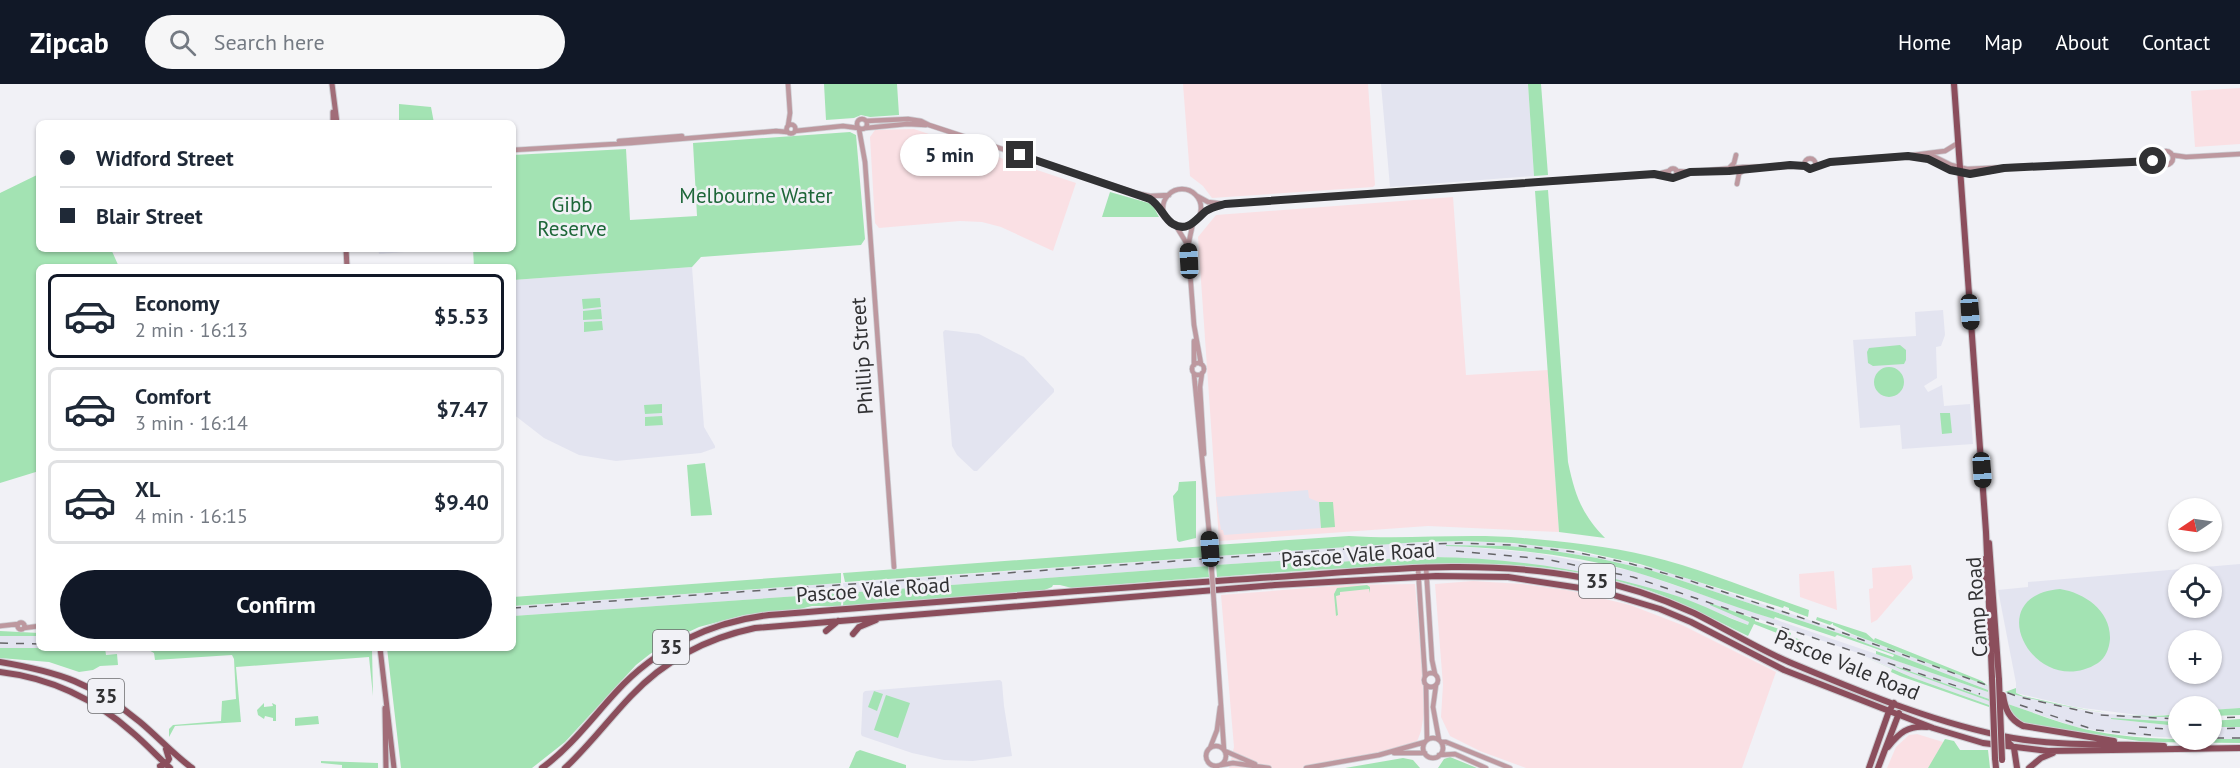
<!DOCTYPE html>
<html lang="en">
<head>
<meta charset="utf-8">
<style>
  body { margin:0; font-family:"PT Sans",sans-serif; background:#f6f6f7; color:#1f2937; height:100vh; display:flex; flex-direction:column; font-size:22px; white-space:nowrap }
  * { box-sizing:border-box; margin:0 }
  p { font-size:20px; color:#747a83 }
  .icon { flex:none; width:33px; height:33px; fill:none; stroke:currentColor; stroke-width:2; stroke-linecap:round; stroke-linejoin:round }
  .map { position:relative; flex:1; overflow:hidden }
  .details { position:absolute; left:36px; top:180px; width:480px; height:387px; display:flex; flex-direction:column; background:#fff; border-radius:9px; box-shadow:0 2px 4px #0004 }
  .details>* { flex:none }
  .banner { position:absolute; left:36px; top:36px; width:480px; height:132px; border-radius:9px; box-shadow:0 2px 4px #0004; display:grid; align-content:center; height:132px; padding:0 24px; background:#fff }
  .needle { width:39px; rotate:257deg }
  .buttons { position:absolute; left:2168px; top:414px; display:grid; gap:12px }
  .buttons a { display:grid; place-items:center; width:54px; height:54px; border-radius:50%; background:#fff; box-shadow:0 2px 4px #0004; font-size:30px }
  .end { position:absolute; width:27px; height:27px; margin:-14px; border:8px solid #313133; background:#fff; box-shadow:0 0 0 3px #fff }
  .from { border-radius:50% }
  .bubble { position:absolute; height:42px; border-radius:21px; background:#fff; box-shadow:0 2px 4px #0004; font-size:20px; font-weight:600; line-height:42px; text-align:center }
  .car { position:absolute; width:18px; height:36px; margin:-18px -9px; border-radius:8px; box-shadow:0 0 4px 2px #0007; background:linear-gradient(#222 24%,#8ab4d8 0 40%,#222 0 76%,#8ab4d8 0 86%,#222 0) }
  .banner b { display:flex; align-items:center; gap:21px; height:57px; font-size:22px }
  .banner b+b { border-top:2px solid #e0e1e3 }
  .banner i { width:15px; height:15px; background:#1f2937 }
  ul { padding:10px 0 0; list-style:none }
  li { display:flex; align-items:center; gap:18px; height:84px; margin:0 12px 9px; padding:0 12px; border:3px solid #e0e1e3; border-radius:9px }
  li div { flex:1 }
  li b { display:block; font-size:22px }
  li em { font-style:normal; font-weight:600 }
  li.active { border-color:#111827 }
  li>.icon { width:54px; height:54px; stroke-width:1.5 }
  .action { display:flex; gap:12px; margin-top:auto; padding:12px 24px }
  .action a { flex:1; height:69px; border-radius:36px; background:#111827; color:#fff; font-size:24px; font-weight:600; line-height:69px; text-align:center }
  header { display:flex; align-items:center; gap:36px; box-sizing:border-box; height:84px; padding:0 30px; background:#111827; color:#fff }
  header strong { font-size:28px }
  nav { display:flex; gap:33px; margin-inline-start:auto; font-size:21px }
  .search { width:420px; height:54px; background:#f6f6f7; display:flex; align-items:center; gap:15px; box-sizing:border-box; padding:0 21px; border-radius:33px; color:#747a83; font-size:22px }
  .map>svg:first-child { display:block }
</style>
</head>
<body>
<header>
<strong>Zipcab</strong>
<div class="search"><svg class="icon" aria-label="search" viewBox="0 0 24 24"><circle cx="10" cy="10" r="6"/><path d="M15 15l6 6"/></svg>Search here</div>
<nav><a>Home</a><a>Map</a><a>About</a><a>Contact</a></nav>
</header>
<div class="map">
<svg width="2240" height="684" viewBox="0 0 2240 684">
  <rect width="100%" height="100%" fill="#f1f1f6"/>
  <!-- commercial -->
  <path fill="#fae0e4" d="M1183 0H1368L1375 101 1373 103 1212 114 1203 102 1190 92Z
    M2240 4V60L2195 63 2191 7Z
    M914 45 1076 99 1053 167 1001 143 982 138 960 137 879 144 875 139 870 53 875 46Z
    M1453 113 1466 291 1548 286 1559 448 1428 442 1219 457 1198 153 1216 131Z
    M1911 481 1913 494 1877 536 1871 539 1869 505 1873 504 1872 484Z
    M1834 487 1837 526 1800 513 1799 490Z
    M1473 497 1522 500 1572 507 1630 521 1682 541 1776 588 1742 684H1526L1480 667 1450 652 1441 633 1443 601 1435 500Z
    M1415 500 1425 623 1421 647 1415 663 1356 678 1312 684H1229L1234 663 1221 511 1347 501Z
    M1917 650 1943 658 1940 667 1928 684H1887L1896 663 1909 651Z"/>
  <!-- built -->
  <path fill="#e3e4f0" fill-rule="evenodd" d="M1381 0H1528L1534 92 1390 103Z
    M378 165H444L379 170Z
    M692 183 704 343 715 362V364L701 369 616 377 579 371 544 354 513 330V196Z
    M1943 226 1945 251 1941 262 1936 263 1937 294 1924 302 1928 308 1942 301 1944 322 1970 320 1973 360 1902 365 1900 341 1860 344 1853 256 1916 252 1915 228Z
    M945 246 979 250 1024 273 1054 305V308L977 387H974L957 371 952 362 943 248Z
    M1308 406 1309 414 1319 418 1321 444 1224 451 1223 446H1221L1216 413Z
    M1464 457 1525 460 1563 465 1663 486 1906 569 1988 602V606L1850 553 1650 486 1597 474 1548 466 1498 462 1446 461 1535 469 1633 487 1988 608 1989 615 1892 582 1989 617V621L1911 593 1858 569 1756 534 1710 520 1749 538 1748 541 1677 512 1571 486 1508 478 1445 473 1377 475 1307 481 1306 475 1216 481V472L1399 459Z
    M1207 473 1208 482 844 509 843 499Z
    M2240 480V624L2211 626V622H2178V630L2146 632 2075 623 2016 609V599L1998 506 2028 503V498ZM2178 490H2211V524H2178ZM2178 556H2211V590H2178Z
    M841 499 842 509 513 532V522Z
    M0 552H39V564H56L43 565 0 564Z
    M1000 596 1002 598 1004 622 1012 672 973 677 944 676 912 669 862 652 861 650 863 609 865 607Z
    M2005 608 2077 625 2106 630 2178 633V638H2174L2111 635 2178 642V654L2124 651 2076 643 2005 619Z
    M2211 643H2240V655H2211Z"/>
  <!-- green -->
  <path fill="#a3e3b3" d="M824 0H897L899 31 870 33 861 31 854 34 826 36Z
    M1528 0H1541L1548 91 1534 92Z
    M399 20 431 23 434 39H399Z
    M850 48 856 51 865 155 861 161 701 173 692 183 513 196V183H474L473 165H513V71L626 65 630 136 697 132 693 59Z
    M39 90V165H111L119 183H39V387L0 399V109Z
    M1548 106 1568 378C1575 411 1581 429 1605 454L1559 448 1535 107Z
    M1110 108 1152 120 1159 133H1102Z
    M600 214 601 223 583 225 582 215Z
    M601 225 602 235 583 236V227Z
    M602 237 603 246 584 248V238Z
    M1900 261 1906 266V276L1904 280 1873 282 1868 279 1867 268 1869 264Z
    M1874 298a15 15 0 1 1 30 0a15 15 0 1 1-30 0Z
    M662 320V329L645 330 644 321Z
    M1940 329H1950L1952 349 1942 350Z
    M662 332 663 341 645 342V333Z
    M705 379 712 431 691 432 687 381Z
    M1196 397V454L1179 458 1177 456 1173 412 1178 406 1179 398Z
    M1319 418H1333L1335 443 1321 444Z
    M1349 452C1407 456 1465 449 1523 454 1565 458 1608 462 1649 472 1703 485 1756 508 1809 526L1808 533 1789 526V524L1784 522 1783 524 1640 480 1575 466 1514 459 1464 457 1420 458 1216 472 1215 461Z
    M1446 461 1508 462 1548 466 1597 474 1650 486 1850 553 1988 606V608L1876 570V567L1854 559 1893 573 1894 571 1837 551 1835 553 1775 533 1774 535C1727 521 1682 502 1635 488 1574 471 1509 464 1446 462Z
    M1206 462 1207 473 845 498 843 489Z
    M1432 473C1516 474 1601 487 1680 513 1704 521 1725 533 1748 541L1749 538 1710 521V519L1755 535V537L1791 549 1790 552 1801 556 1800 558 1754 540 1748 552C1711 534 1675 514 1635 502 1547 476 1463 477 1372 483 1320 485 1269 489 1217 493L1216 481 1307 475 1308 481 1362 476Z
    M1208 482 1209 493 1072 504 1060 501H1053L1052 503 1042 507 843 522 844 509Z
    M841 489V499L513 522V513Z
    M1367 501 1370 503V509L1369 505 1340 508V511L1336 512 1338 531 1336 532 1334 510 1337 504Z
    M2060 505C2085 509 2111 527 2110 555 2109 565 2106 573 2098 579 2036 618 1977 512 2060 505Z
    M842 509 841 522H812L800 525 744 531 699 543 680 552 650 570 636 581 565 658 532 684H401L387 564H513V532Z
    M1817 533 1866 549 1874 556 1875 554 1982 597 1988 602 1852 550 1833 541V539L1830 541 1816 536Z
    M0 547 39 549V552H0Z
    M0 564H105L106 571 117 570 118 581 100 582 93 586 79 588 49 578 0 574Z
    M145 564H372L373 612 369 573 236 583 241 638 175 642 169 653V645L173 641 221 637 222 617 236 615 234 575 232 571 155 576 154 569Z
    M1858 570 1911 593 1989 621V623L1900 592 1891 588 1892 585Z
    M1892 581 1989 615V617L1900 585Z
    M2016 604V609L2023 612C2073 623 2127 637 2178 630V633C2118 634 2062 623 2005 608Z
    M874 607 883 610 877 627 868 623Z
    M886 611 910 619 898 654 874 646Z
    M264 619V623L273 622 272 619 276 621V637H273V634L265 632 264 635 258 631 257 626Z
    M2005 619C2035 629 2064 641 2094 647 2143 657 2191 655 2240 655V659L2146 658 2024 640 2014 634Z
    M2240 624V631L2211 632V626Z
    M318 632 319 640 295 642V634Z
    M2111 634 2178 638V642L2111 635Z
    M2240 635V643H2211V637Z
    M1945 655 1954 657 1960 666H1988L1990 684H1928Z
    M860 666 906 681V684H849L856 668Z
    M1450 673 1477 684H1438L1444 675Z
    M1403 674 1413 676 1420 684H1345Z
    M321 677 378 679V684H342V681L321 679Z"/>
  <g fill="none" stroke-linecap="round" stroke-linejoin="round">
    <!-- tertiary casing -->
    <g stroke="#ceced3" stroke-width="6">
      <path id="tertiary" d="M788 0 790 29 788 42
        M857 40a5 5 0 1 1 10 0a5 5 0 1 1-10 0Z
        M866 37 908 35 921 37 929 41 1136 109 1150 112 1169 111
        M786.5 45a4.5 4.5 0 1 1 9 0a4.5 4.5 0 1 1-9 0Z
        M866 44 907 40 926 41
        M859 45 865 78 894 483
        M795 47 843 42 858 44
        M619 57 682 52
        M513 66 631 59 776 47 787 48
        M2159 74a7 7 0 1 1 14 0a7 7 0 1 1-14 0Z
        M1929 70 1951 81 1967 85 2147 76 2161 79
        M1913 71 1945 67 1958 59
        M2172 71 2186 73 2240 70
        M1804.5 80a5.5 5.5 0 1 1 11 0a5.5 5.5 0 1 1-11 0Z
        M1815 83C1835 75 1904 70 1925 74 1933 75 1939 81 1946 84 1962 92 1979 90 1996 86
        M1729 84 1734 79 1736 71
        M1668.5 89a4.5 4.5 0 1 1 9 0a4.5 4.5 0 1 1-9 0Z
        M1676 87 1690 88 1743 83 1805 82
        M1721 87 1748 85
        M1737 100 1739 90 1744 86
        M1163 124a19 19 0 1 1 38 0a19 19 0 1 1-38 0Z
        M1197 112 1208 118 1225 120 1654 91 1669 87
        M1147 114 1163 127
        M1201 132 1208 126 1219 122
        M1193 139 1188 162 1194 241 1201 280
        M1176 142 1187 160
        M1194 257V281
        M1192 285a6 6 0 1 1 12 0a6 6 0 1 1-12 0Z
        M1202 289 1200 303 1204 370
        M1194 290 1209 447
        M1426 483 1432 576 1435 590
        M1418 484 1425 592
        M1214 520 1224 666
        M17.5 542a3.5 3.5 0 1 1 7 0a3.5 3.5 0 1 1-7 0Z
        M0 542 18 540
        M24 544 39 542
        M1424 596a7 7 0 1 1 14 0a7 7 0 1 1-14 0Z
        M1436 601 1433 623 1439 656
        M1426 602 1427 656
        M1423 664a10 10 0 1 1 20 0a10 10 0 1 1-20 0Z
        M1441 658H1446L1510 684
        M1206 672a10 10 0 1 1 20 0a10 10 0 1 1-20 0Z
        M1210 664 1217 646 1220 623
        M1225 667 1255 680
        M1394 669H1425
        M1439 671 1455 670 1486 684
        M1221 681 1233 679 1269 684
        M1306 684 1379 671 1425 658"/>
    </g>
    <!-- secondary casing -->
    <g stroke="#ceced3" stroke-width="7">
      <path id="secondary" d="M332 0 337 39
        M333 39V28
        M346 165 347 183
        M380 564 394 684
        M385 624 386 684"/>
    </g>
    <!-- primary casing -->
    <g stroke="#ceced3" stroke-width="8">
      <path id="primary" d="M1954 0 1986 448 1992 594
        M1989 459 1999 596
        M1985 475 1982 481 1976 483 1986 494
        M826 547 838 537
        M853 550 859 543 876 536
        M0 578C59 588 93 599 140 638 158 653 173 670 192 684
        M0 588C51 594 95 615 133 649 146 660 158 673 170 684
        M2023 642 2114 657
        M2004 654 2014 664 2017 684
        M1888 663C1899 649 1908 641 1927 643
        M1995 674 1996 684
        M160 682 166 680 169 675 166 665
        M542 684C571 663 592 634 616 608 656 564 710 538 769 531 938 518 1108 504 1277 493 1380 486 1482 474 1585 494 1622 501 1659 513 1694 529 1726 545 1756 564 1789 578 1861 608 1936 640 2013 654 2063 663 2114 659 2164 662
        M565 684C589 662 608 636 631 612 665 576 707 554 755 544L1275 501 1436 492 1508 493 1600 507 1660 525 1691 538 1784 586 1933 644 1983 659 2048 667 2240 664
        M1869 684 1889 627 1894 619
        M1878 684 1899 629
        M2029 684 2041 674 2053 669"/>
    </g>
    <!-- tertiary -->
    <use href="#tertiary" stroke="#bd989f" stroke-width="4.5"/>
    <!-- secondary -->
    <use href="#secondary" stroke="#a16d78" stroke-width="5"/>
    <!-- primary -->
    <use href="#primary" stroke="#8b4e5c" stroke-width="6"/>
    <!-- rail -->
    <path stroke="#656568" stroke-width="1.5" stroke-dasharray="8 8" stroke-linecap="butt" d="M1456 467 1545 475 1633 493 1980 610
      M513 524 1402 461 1460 459 1511 461 1575 468 1628 479 1685 495 1808 536 2019 613 2100 631 2178 635
      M0 559 39 560
      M2020 621 2095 646 2151 651
      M2211 634 2240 633
      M2139 643 2178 646
      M2211 645 2240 644
      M2216 654H2240"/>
    <!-- tertiary-bridge casing -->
    <g stroke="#ceced3" stroke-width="6" stroke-linecap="butt">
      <path id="tertiary-bridge" d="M1209 447 1214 520"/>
    </g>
    <!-- primary-bridge casing -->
    <g stroke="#ceced3" stroke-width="8" stroke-linecap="butt">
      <path id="primary-bridge" d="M1992 594 1995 674
        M1999 596 2002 676
        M2003 611C2005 625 2009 635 2023 642"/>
    </g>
    <!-- tertiary-bridge -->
    <use href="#tertiary-bridge" stroke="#bd989f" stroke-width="4.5"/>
    <!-- primary-bridge -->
    <use href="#primary-bridge" stroke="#8b4e5c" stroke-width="6"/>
  </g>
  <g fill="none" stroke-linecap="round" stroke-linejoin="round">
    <!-- route -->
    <path stroke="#313133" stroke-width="8" d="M1020 71 1150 115C1161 122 1164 135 1173 140 1188 149 1196 135 1206 127 1212 123 1218 122 1225 120L1654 90 1673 94 1690 88 1729 87 1790 81 1805 82 1810 85 1830 78 1908 72 1928 75 1950 86 1970 90 2004 84 2153 77"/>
  </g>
  <g text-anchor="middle" stroke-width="5" stroke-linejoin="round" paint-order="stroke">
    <!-- shield labels -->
    <g fill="#f1f1f6" stroke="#6b6b6e" stroke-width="1.5">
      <rect x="1579" y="480" width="36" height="34" rx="4.5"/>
      <rect x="653" y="546" width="36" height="34" rx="4.5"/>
      <rect x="88" y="595" width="36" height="34" rx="4.5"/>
    </g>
    <g font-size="20" font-weight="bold" fill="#313133">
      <text x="1597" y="504">35</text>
      <text x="671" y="570">35</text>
      <text x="106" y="619">35</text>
    </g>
    <!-- park labels -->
    <g font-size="21" fill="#1d6638" stroke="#f1f1f6">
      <text x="756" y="119">Melbourne Water</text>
      <text x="572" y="128">Gibb<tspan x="572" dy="24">Reserve</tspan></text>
    </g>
    <!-- street labels -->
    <g font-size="21" fill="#313133" stroke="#f1f1f6">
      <text transform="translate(862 272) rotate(-94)" y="7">Phillip Street</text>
      <text transform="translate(1358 471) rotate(-4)" y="7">Pascoe Vale Road</text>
      <text transform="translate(873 506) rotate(-4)" y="7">Pascoe Vale Road</text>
      <text transform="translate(1977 523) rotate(-94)" y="7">Camp Road</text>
      <text transform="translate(1847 581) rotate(22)" y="7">Pascoe Vale Road</text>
    </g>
  </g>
</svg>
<div class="buttons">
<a><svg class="needle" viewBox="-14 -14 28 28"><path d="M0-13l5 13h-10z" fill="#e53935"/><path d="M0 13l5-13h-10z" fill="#747a83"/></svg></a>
<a><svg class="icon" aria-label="locate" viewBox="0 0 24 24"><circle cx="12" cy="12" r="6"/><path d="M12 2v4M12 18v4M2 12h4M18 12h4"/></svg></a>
<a>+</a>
<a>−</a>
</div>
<i class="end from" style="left:2153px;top:77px"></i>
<i class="end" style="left:1020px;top:71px"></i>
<div class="bubble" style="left:900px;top:50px;width:99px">5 min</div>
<i class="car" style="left:1189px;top:177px;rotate:357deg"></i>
<i class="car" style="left:1970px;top:228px;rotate:176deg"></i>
<i class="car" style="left:1982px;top:386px;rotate:176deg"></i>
<i class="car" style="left:1210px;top:465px;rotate:356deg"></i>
<div class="banner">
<b><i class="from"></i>Widford Street</b>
<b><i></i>Blair Street</b>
</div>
<section class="details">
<ul>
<li class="active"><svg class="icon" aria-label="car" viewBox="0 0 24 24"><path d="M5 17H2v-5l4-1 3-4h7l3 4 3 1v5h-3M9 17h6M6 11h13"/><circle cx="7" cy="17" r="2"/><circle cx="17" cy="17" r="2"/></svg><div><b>Economy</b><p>2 min · 16:13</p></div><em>$5.53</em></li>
<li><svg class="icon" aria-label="car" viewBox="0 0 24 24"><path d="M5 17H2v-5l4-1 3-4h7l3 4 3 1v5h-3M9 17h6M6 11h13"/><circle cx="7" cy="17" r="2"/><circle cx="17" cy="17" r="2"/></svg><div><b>Comfort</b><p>3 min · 16:14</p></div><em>$7.47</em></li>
<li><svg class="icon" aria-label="car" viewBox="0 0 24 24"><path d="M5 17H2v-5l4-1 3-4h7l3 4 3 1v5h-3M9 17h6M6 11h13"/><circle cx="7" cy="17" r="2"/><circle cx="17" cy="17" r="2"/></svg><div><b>XL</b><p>4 min · 16:15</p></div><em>$9.40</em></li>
</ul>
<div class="action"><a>Confirm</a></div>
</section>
</div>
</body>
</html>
